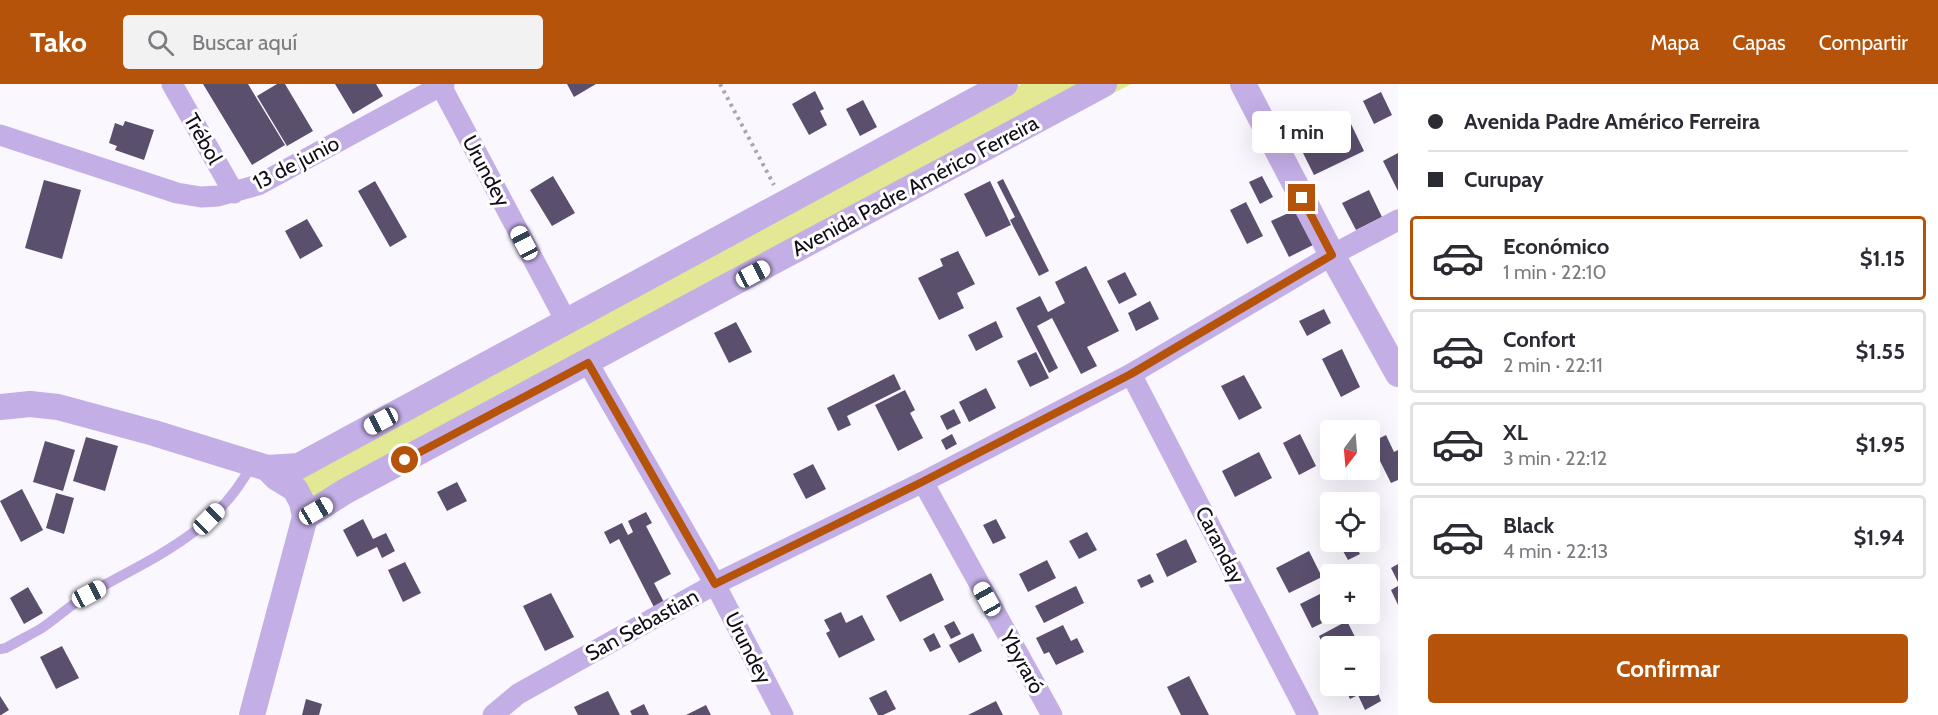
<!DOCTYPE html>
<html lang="es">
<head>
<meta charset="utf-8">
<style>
  body { margin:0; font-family:Cabin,sans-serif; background:#f2f2f3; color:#2b2b33; height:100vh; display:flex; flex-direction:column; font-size:22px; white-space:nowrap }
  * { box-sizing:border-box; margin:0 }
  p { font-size:20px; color:#7c7c81 }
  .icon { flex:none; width:33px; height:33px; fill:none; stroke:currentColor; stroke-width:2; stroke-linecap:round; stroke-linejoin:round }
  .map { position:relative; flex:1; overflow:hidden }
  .drawer { display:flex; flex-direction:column; background:#fff; width:540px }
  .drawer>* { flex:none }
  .hud { display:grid; align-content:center; height:132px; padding:0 30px; background:#fff }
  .needle { width:39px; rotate:196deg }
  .controls { position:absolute; left:1320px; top:336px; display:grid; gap:12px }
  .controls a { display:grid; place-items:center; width:60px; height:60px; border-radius:6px; background:#fff; box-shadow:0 6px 24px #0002; font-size:30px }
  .end { position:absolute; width:27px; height:27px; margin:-14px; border:8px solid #b45309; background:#fff; box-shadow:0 0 0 3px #fff }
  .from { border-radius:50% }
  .bubble { position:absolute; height:42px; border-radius:6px; background:#fff; box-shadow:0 6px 24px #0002; font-size:20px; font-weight:800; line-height:42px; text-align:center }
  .car { position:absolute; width:18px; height:36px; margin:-18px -9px; border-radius:8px; box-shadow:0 0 4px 2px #0007; background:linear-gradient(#fff 24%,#345 0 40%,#fff 0 76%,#345 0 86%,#fff 0) }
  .hud b { display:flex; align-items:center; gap:21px; height:57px; font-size:22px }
  .hud b+b { border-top:2px solid #e1e1e2 }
  .hud i { width:15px; height:15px; background:#2b2b33 }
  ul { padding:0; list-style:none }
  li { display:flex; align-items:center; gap:18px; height:84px; margin:0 12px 9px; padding:0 18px; border:3px solid #e1e1e2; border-radius:6px }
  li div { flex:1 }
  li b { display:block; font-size:22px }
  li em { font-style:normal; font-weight:800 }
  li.selected { border-color:#b45309 }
  li>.icon { width:54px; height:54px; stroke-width:1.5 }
  .button { display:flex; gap:12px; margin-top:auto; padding:12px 30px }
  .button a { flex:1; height:69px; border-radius:6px; background:#b45309; color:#fff; font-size:24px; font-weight:800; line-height:69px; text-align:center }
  header { display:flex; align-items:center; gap:36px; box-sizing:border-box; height:84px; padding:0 30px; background:#b45309; color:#fff }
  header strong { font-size:28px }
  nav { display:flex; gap:33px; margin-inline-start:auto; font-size:21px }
  .search { width:420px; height:54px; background:#f2f2f3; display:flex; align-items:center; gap:15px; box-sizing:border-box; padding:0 21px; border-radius:6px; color:#7c7c81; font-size:22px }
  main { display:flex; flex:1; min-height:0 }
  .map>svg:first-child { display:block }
</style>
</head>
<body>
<header>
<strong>Tako</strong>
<div class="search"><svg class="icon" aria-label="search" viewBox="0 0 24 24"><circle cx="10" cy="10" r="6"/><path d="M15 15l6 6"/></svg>Buscar aquí</div>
<nav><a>Mapa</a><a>Capas</a><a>Compartir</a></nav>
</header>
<main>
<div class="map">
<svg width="1398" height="631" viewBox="0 0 1398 631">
  <rect width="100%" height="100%" fill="#faf7fe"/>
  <!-- green -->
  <path fill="#e2e893" d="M1021 0H1131L326 425 318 427 295 392 298 387Z"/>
  <!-- building -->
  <path fill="#5a4f6d" d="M203 0H248L285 61 252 81Z
    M277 0H285L313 47 287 62 257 12Z
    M335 0H376L383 12 353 30Z
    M567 0H596L574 13Z
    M815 7 824 25 820 27 827 41 809 51 792 20Z
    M1381 8 1392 31 1374 40 1363 17Z
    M863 16 877 43 860 52 846 25Z
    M125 37 154 46 144 76 115 66 117 62 109 59 115 39 123 42Z
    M1351 40 1364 67 1314 91 1301 65Z
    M1398 69V107L1383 77Z
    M553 92 575 129 552 142 530 106Z
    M1262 92 1273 113 1260 120 1249 98Z
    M1003 95 1049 187 1039 192 1010 136 1015 133 997 98Z
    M44 96 81 106 62 175 25 164Z
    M375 97 407 153 390 163 358 107Z
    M990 97 1011 141 986 153 964 110Z
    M1369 106 1382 133 1356 146 1342 119Z
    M1246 118 1263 152 1247 160 1230 126Z
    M1295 126 1313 161 1289 173 1271 137Z
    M307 135 323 162 300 175 285 147Z
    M958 167 975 200 957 209 964 224 939 236 918 194 943 182 940 175Z
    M1086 182 1119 247 1087 263 1097 282 1081 290 1052 234 1037 242 1058 284 1049 289 1016 224 1040 212 1048 228 1065 219 1055 198Z
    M1125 188 1137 211 1119 220 1107 197Z
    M1150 217 1159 235 1136 247 1128 229Z
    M1324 225 1331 239 1307 252 1299 237Z
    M996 237 1003 253 976 267 968 251Z
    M736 238 752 268 729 279 714 249Z
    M1342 265 1360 303 1341 313 1322 275Z
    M1036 268 1049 294 1030 303 1017 277Z
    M894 290 901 305 847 332 851 341 838 347 827 324Z
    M1244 291 1262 324 1239 336 1221 302Z
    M986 304 996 324 969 338 959 318Z
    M905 306 915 326 910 329 923 354 898 367 875 321Z
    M954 325 961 339 947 346 940 332Z
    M952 350 957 360 946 366 941 356Z
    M1300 350 1316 382 1299 391 1283 359Z
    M1386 351 1394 368 1398 366V396L1391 399 1379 375 1370 380V359Z
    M86 353 118 362 105 407 73 397Z
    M45 357 75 366 63 407 33 398Z
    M1259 368 1272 394 1235 413 1222 387Z
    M813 380 826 405 806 415 793 390Z
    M457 398 467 417 447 427 437 408Z
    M22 405 43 446 21 458 0 417Z
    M56 409 74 414 64 450 46 444Z
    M646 428 652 439 646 442 671 490 654 499 666 522 656 527 619 455 610 460 604 448 622 439 628 451 633 448 628 437Z
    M363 435 373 455 386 449 395 467 382 474 377 463 357 473 343 446Z
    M996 435 1006 454 993 460 983 441Z
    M1087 448 1097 466 1079 475 1069 457Z
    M1186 455 1197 478 1167 493 1156 470Z
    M1338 458H1354L1360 470 1348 476Z
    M1309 467 1322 493 1289 509 1276 484Z
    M1047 476 1056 494 1028 508 1019 490Z
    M405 478 421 509 403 518 388 486Z
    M1398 480V498L1391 484Z
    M931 489 944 516 900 538 886 512Z
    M1150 490 1154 498 1141 504 1137 496Z
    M1076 502 1084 519 1044 539 1035 522Z
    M1398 502V521L1391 506Z
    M28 503 43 529 24 540 10 514Z
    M1330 505V530H1341L1312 544 1300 520Z
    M551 509 574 553 545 567 523 522Z
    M841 528 846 539 862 531 875 556 839 574 826 549 830 547 824 536Z
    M954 537 961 550 951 555 944 542Z
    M1347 537 1358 559 1352 562H1330V576L1319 552Z
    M1063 541 1071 557 1077 554 1084 568 1056 581 1049 568 1044 570 1036 554Z
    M934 549 941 563 930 568 923 555Z
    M973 549 982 567 959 579 949 561Z
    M62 562 79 594 56 605 40 573Z
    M1370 588 1381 617 1365 626 1358 611 1350 615 1344 602H1370Z
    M1189 592 1209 631H1181L1167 603Z
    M886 606 896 625 883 631H878L869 614Z
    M608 607 620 631H578L574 623Z
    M0 612 9 626 1 631H0Z
    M306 615 322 620 319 631H302Z
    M996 617 1003 631H968Z
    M644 620 649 631H632L630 627Z
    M706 621 711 631H686Z"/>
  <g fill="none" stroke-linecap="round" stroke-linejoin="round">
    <!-- path -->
    <path stroke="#a9a5ae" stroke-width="4" stroke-dasharray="3 4.5" stroke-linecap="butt" d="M720 0 774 101"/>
    <!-- service -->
    <path stroke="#c3aee5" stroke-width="10" d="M0 565 6 564C18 557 30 551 42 544 58 533 73 519 90 509 154 473 216 449 252 380"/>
    <!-- minor -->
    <path stroke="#c3aee5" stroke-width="21" d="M172 0 234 109
      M440 0 566 237
      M0 51 177 109 201 113 218 112 258 101 444 0
      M588 279 715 500 783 631
      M1131 290 1308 631
      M923 398 1052 631
      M493 631 518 610 715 500 923 398 1131 290 1332 171 1398 136"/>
    <!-- tertiary -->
    <path stroke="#c3aee5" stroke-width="26" d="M1243 0 1332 171 1398 290
      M0 323 30 320 58 323 154 349 267 384 299 382 1005 0
      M267 384 277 394 295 405 302 418 305 433
      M252 631 305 433 344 408 1104 0"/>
  </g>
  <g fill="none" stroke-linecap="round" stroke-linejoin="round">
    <!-- route -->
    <path stroke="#b45309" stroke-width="8" d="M405 376 588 279 715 500 922 398 1131 290 1332 171 1302 114"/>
  </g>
  <g text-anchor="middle" stroke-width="6" stroke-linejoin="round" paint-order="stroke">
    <!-- street labels -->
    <g font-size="21" fill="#110c18" stroke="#fff">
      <text transform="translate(203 55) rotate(60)" y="7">Trébol</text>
      <text transform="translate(296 79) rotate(-27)" y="7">13 de junio</text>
      <text transform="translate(486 87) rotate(62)" y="7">Urundey</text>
      <text transform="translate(915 102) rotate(-28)" y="7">Avenida Padre Américo Ferreira</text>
      <text transform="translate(1220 461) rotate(63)" y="7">Caranday</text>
      <text transform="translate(642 541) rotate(-29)" y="7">San Sebastian</text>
      <text transform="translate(748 564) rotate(63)" y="7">Urundey</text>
      <text transform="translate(1022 578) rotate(61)" y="7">Ybyraró</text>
    </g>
  </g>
</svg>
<div class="controls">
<a><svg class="needle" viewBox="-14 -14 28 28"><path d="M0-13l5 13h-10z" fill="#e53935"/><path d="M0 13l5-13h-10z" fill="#7c7c81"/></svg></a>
<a><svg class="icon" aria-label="locate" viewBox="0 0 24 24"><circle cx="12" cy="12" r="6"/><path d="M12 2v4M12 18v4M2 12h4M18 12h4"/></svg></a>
<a>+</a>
<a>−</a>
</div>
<i class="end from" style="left:405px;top:376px"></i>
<i class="end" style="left:1302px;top:114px"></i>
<div class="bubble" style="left:1252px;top:27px;width:99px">1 min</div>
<i class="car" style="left:524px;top:159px;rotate:332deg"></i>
<i class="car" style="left:753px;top:190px;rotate:62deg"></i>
<i class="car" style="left:381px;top:337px;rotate:242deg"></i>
<i class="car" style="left:316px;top:427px;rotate:60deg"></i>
<i class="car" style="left:209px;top:435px;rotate:45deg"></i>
<i class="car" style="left:89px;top:510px;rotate:62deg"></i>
<i class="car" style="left:987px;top:515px;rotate:331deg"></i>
</div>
<section class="drawer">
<div class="hud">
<b><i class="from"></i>Avenida Padre Américo Ferreira</b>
<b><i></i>Curupay</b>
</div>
<ul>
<li class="selected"><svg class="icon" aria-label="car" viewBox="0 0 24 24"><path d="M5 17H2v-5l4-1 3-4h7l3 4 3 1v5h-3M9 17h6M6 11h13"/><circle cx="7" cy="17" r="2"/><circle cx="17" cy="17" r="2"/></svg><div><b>Económico</b><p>1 min · 22:10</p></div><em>$1.15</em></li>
<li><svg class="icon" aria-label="car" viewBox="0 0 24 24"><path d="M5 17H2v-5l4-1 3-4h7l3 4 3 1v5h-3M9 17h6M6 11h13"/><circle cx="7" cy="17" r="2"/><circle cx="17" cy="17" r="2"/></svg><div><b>Confort</b><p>2 min · 22:11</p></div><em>$1.55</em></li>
<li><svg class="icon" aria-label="car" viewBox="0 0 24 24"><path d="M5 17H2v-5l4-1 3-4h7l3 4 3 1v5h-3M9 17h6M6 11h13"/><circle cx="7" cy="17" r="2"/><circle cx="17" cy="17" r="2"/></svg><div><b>XL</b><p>3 min · 22:12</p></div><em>$1.95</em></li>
<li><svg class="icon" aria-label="car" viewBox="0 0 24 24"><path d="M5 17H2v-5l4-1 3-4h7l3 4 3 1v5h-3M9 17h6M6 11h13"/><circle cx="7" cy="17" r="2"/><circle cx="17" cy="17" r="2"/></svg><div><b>Black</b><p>4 min · 22:13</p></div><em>$1.94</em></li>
</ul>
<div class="button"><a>Confirmar</a></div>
</section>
</main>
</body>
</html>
